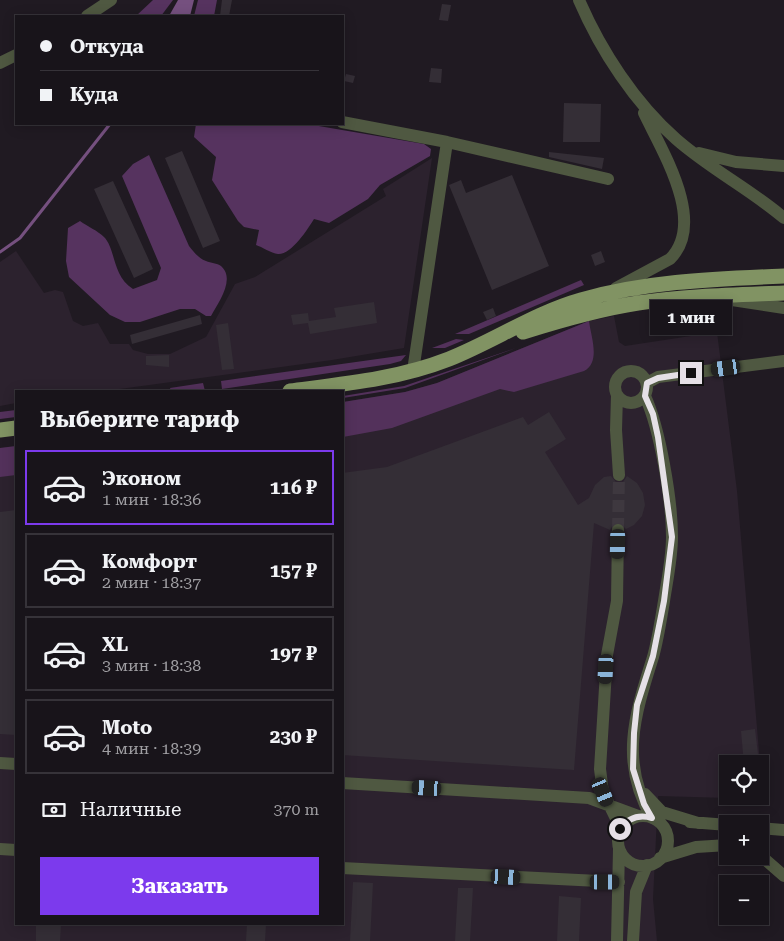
<!DOCTYPE html>
<html lang="ru">
<head>
<meta charset="utf-8">
<style>
  body { margin:0; font-family:"Roboto Serif",serif; background:#211d23; color:#f1f3f6; height:100vh; display:flex; flex-direction:column; font-size:19px; white-space:nowrap }
  * { box-sizing:border-box; margin:0 }
  p { font-size:16px; color:#9f9ea2 }
  .icon { flex:none; width:28px; height:28px; fill:none; stroke:currentColor; stroke-width:2; stroke-linecap:round; stroke-linejoin:round }
  .map { position:relative; flex:1; overflow:hidden }
  .panel { position:absolute; left:15px; top:390px; width:329px; height:535px; display:flex; flex-direction:column; background:#18141a; border-radius:0px; box-shadow:0 2px 12px #0003,0 0 0 1px #363339 }
  .panel>* { flex:none }
  .top-card { position:absolute; left:15px; top:15px; width:329px; height:110px; border-radius:0px; box-shadow:0 2px 12px #0003,0 0 0 1px #363339; display:grid; align-content:center; height:110px; padding:0 25px; background:#18141a }
  .buttons { position:absolute; left:719px; top:755px; display:grid; gap:10px }
  .buttons a { display:grid; place-items:center; width:50px; height:50px; border-radius:0px; background:#18141a; box-shadow:0 2px 12px #0003,0 0 0 1px #363339; font-size:25px }
  .end { position:absolute; width:22px; height:22px; margin:-11px; border:6px solid #e5e0e6; background:#111; box-shadow:0 0 0 2px #111 }
  .from { border-radius:50% }
  .bubble { position:absolute; height:35px; border-radius:0px; background:#18141a; box-shadow:0 2px 12px #0003,0 0 0 1px #363339; font-size:16px; font-weight:700; line-height:35px; text-align:center }
  .car { position:absolute; width:15px; height:30px; margin:-15px -8px; border-radius:6px; box-shadow:0 0 4px 1px #0007; background:linear-gradient(#222 24%,#8ab4d8 0 40%,#222 0 76%,#8ab4d8 0 86%,#222 0) }
  .top-card b { display:flex; align-items:center; gap:18px; height:48px; font-size:19px }
  .top-card b+b { border-top:1px solid #363339 }
  .top-card i { width:12px; height:12px; background:#f1f3f6 }
  ul { padding:0; list-style:none }
  li { display:flex; align-items:center; gap:15px; height:75px; margin:0 10px 8px; padding:0 15px; border:2px solid #363339; border-radius:0px }
  li div { flex:1 }
  li b { display:block; font-size:19px }
  li em { font-style:normal; font-weight:700 }
  li.active { border-color:#7c3aed }
  li>.icon { width:45px; height:45px; stroke-width:1.5 }
  h2 { padding:0 25px; font-size:22px; line-height:60px }
  .pay { display:flex; align-items:center; gap:12px; height:55px; padding:0 25px; font-size:19px }
  .pay p { margin-inline-start:auto }
  .primary-button { display:flex; gap:10px; margin-top:auto; padding:10px 25px }
  .primary-button a { flex:1; height:58px; border-radius:0px; background:#7c3aed; color:#fff; font-size:20px; font-weight:700; line-height:58px; text-align:center }
  .map>svg:first-child { display:block }
</style>
</head>
<body>
<div class="map">
<svg width="784" height="941" viewBox="0 0 784 941">
  <rect width="100%" height="100%" fill="#201a22"/>
  <!-- built -->
  <path fill="#2c222e" fill-rule="evenodd" d="M432 158 404 348 332 360 105 391H16V403L0 406V262L16 251 44 293 55 290 63 292 73 321 83 326 98 323 110 344H129L133 350 148 354H170L206 337 235 284 255 277 386 196 383 189Z
    M614 316 619 342 625 346 717 332 737 491 763 799 658 796 653 899 657 941H0V448L16 446V924H342L343 402 405 392 437 383 589 321ZM728 764H760V796H728Z"/>
  <!-- green -->
  <path fill="#53315b" d="M581 280 584 285 469 334H455Z
    M589 321C591 337 601 362 584 371L514 392 500 389 392 428 343 437V402L405 392 437 383Z
    M456 339 464 340 445 348H432Z
    M516 348 405 388 343 398V396L404 386Z
    M406 355 401 361 390 364 222 389 221 381Z
    M203 383 205 391H171L170 388Z
    M16 410V417L0 419V412Z
    M16 446V475L0 477V448Z"/>
  <!-- forest -->
  <path fill="#56335f" d="M153 0H173L161 16H136Z
    M198 0H217L214 16H194Z
    M196 124H307L424 144 431 149 430 156 380 185 368 199 329 223 314 219C308 229 291 255 278 254 271 253 262 247 256 245L259 230 244 227 238 221 212 180 216 157 194 137Z
    M149 155 189 246C194 252 198 258 206 261 211 263 217 263 221 266 236 279 218 303 211 316H206L195 309H180L140 322H125L110 315 69 277 66 261 68 228 80 221C87 226 98 231 104 237 116 249 112 276 133 289L157 280 161 268 122 176 133 164Z"/>
  <!-- water -->
  <path fill="#75507f" d="M178 0H194L190 16H169Z"/>
  <g fill="none" stroke-linecap="round" stroke-linejoin="round">
    <!-- stream -->
    <path stroke="#75507f" stroke-width="3" d="M0 252 20 238 110 124"/>
  </g>
  <!-- building -->
  <path fill="#342e36" d="M222 0H232L229 16H220Z
    M442 4 451 5 448 21 439 20Z
    M431 68 442 69 441 83 429 82Z
    M346 74 355 76 353 83 344 81Z
    M564 103 601 104 600 142H563Z
    M182 151 220 241 203 248 165 158Z
    M549 152 604 158 602 169 549 157Z
    M512 175 549 266 492 290 449 185 461 180 466 193Z
    M113 181 153 269 134 278 94 189Z
    M601 251 605 262 595 266 591 255Z
    M374 302 377 323 310 334 308 323 293 325 291 315 308 313 309 321 336 317 334 308Z
    M493 308 496 316 487 320 483 312Z
    M200 315 202 324 132 344 130 335Z
    M228 323 234 369 222 370 216 325Z
    M169 355V367L146 365V356Z
    M549 412 566 439 545 452 578 505 589 498 595 485 604 477 611 476 616 482H623L627 476 637 483 643 493 645 505 642 516 634 525 626 529 619 522 614 523 610 530 594 523 574 770 342 755V473L387 467 523 417 528 425Z
    M16 510V735L0 734V512Z
    M755 729 758 754 752 755 753 764H744L741 731Z
    M353 882 373 883 370 941H350Z
    M458 888H473L470 941H455Z
    M559 896 581 898 579 941H557Z
    M36 924H61L60 941H36Z
    M247 924H266L265 941H246Z"/>
  <g fill="none" stroke-linecap="round" stroke-linejoin="round">
    <!-- minor-tunnel -->
    <path stroke="#3e383f" stroke-width="12" stroke-dasharray="12 6" stroke-linecap="butt" d="M618 530 619 475"/>
    <!-- minor -->
    <path stroke="#4f5841" stroke-width="12" d="M579 0C601 51 635 103 676 139 710 169 750 189 784 218
      M87 16 111 0
      M0 63 16 55
      M342 122 447 142 608 179
      M699 153 736 162 784 166
      M616 288 670 259C707 222 662 151 644 113
      M732 300 784 308
      M413 371 447 142
      M615 387a16 16 0 1 1 32 0a16 16 0 1 1-32 0Z
      M647 383 658 377 784 361
      M617 395 616 430 619 475
      M645 396C660 429 672 500 672 537 672 558 667 581 664 601 661 619 658 639 653 657 635 714 619 762 652 818
      M618 530 617 601 607 655 600 769 603 792 621 829
      M0 763 16 764
      M342 783 589 798 638 816
      M645 794 662 812 698 823
      M618 841a25 25 0 1 1 50 0a25 25 0 1 1-50 0Z
      M690 822 728 825
      M760 828 784 830
      M0 849 16 850
      M760 855 784 876
      M660 858 696 847 728 845
      M342 868 619 882
      M617 941 619 849
      M633 941 636 892 647 865"/>
    <!-- major -->
    <path stroke="#819363" stroke-width="15" d="M523 332C561 320 599 309 638 303 686 296 736 295 784 293
      M290 391C344 384 398 379 449 359 494 341 535 313 581 300 647 281 716 279 784 276
      M0 430 16 428"/>
  </g>
  <g fill="none" stroke-linecap="round" stroke-linejoin="round">
    <!-- route -->
    <path stroke="#e5e0e6" stroke-width="6" d="M620 829C628 818 638 814 652 818L644 804 633 769 634 733 637 705 653 656 664 601 672 537 658 437 653 414 645 396 647 383 658 378 691 373"/>
  </g>
</svg>
<div class="buttons">
<a><svg class="icon" aria-label="locate" viewBox="0 0 24 24"><circle cx="12" cy="12" r="6"/><path d="M12 2v4M12 18v4M2 12h4M18 12h4"/></svg></a>
<a>+</a>
<a>−</a>
</div>
<i class="end from" style="left:620px;top:829px"></i>
<i class="end" style="left:691px;top:373px"></i>
<div class="bubble" style="left:650px;top:300px;width:82px">1 мин</div>
<i class="car" style="left:726px;top:368px;rotate:262deg"></i>
<i class="car" style="left:618px;top:544px;rotate:181deg"></i>
<i class="car" style="left:606px;top:669px;rotate:183deg"></i>
<i class="car" style="left:427px;top:788px;rotate:273deg"></i>
<i class="car" style="left:603px;top:792px;rotate:157deg"></i>
<i class="car" style="left:506px;top:877px;rotate:93deg"></i>
<i class="car" style="left:605px;top:882px;rotate:90deg"></i>
<div class="top-card">
<b><i class="from"></i>Откуда</b>
<b><i></i>Куда</b>
</div>
<section class="panel">
<h2>Выберите тариф</h2>
<ul>
<li class="active"><svg class="icon" aria-label="car" viewBox="0 0 24 24"><path d="M5 17H2v-5l4-1 3-4h7l3 4 3 1v5h-3M9 17h6M6 11h13"/><circle cx="7" cy="17" r="2"/><circle cx="17" cy="17" r="2"/></svg><div><b>Эконом</b><p>1 мин · 18:36</p></div><em>116 ₽</em></li>
<li><svg class="icon" aria-label="car" viewBox="0 0 24 24"><path d="M5 17H2v-5l4-1 3-4h7l3 4 3 1v5h-3M9 17h6M6 11h13"/><circle cx="7" cy="17" r="2"/><circle cx="17" cy="17" r="2"/></svg><div><b>Комфорт</b><p>2 мин · 18:37</p></div><em>157 ₽</em></li>
<li><svg class="icon" aria-label="car" viewBox="0 0 24 24"><path d="M5 17H2v-5l4-1 3-4h7l3 4 3 1v5h-3M9 17h6M6 11h13"/><circle cx="7" cy="17" r="2"/><circle cx="17" cy="17" r="2"/></svg><div><b>XL</b><p>3 мин · 18:38</p></div><em>197 ₽</em></li>
<li><svg class="icon" aria-label="car" viewBox="0 0 24 24"><path d="M5 17H2v-5l4-1 3-4h7l3 4 3 1v5h-3M9 17h6M6 11h13"/><circle cx="7" cy="17" r="2"/><circle cx="17" cy="17" r="2"/></svg><div><b>Moto</b><p>4 мин · 18:39</p></div><em>230 ₽</em></li>
</ul>
<div class="pay"><svg class="icon" aria-label="cash" viewBox="0 0 24 24"><path d="M3 7h18v10H3z"/><circle cx="12" cy="12" r="2"/></svg>Наличные<p>370 m</p></div>
<div class="primary-button"><a>Заказать</a></div>
</section>
</div>
</body>
</html>
